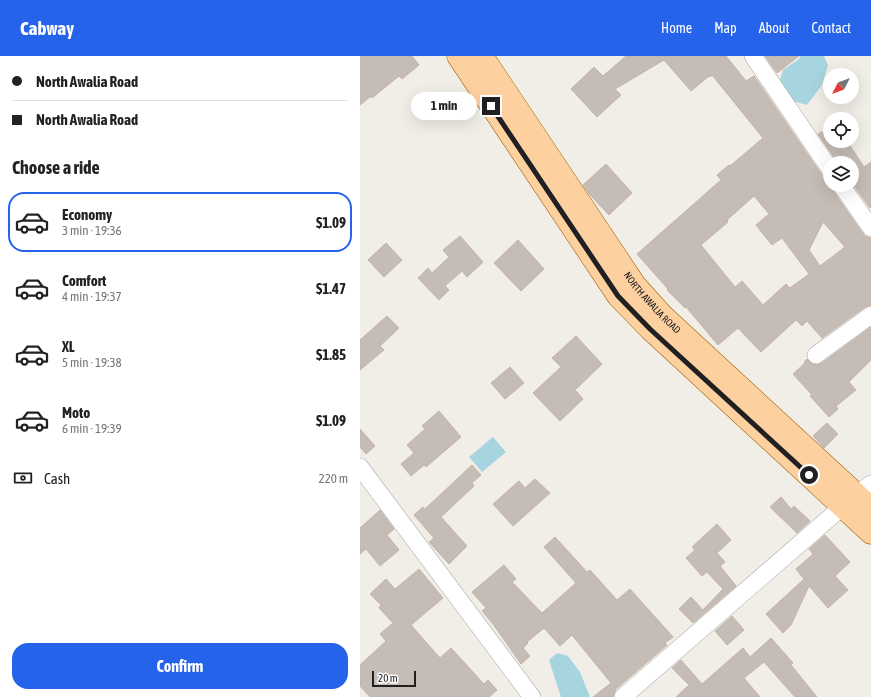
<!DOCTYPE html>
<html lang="en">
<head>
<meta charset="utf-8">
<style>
  body { margin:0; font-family:"Asap Condensed",sans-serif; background:#f6f6f6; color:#222; height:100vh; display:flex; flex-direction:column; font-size:15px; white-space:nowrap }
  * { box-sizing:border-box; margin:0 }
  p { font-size:13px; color:#767676 }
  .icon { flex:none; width:22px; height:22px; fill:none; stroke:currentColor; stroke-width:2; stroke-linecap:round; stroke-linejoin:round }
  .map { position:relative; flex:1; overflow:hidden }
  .side { display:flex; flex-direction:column; background:#fff; width:360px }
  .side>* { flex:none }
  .hud { display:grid; align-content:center; height:88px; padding:0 12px; background:#fff }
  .needle { width:26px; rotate:228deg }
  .controls { position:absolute; left:463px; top:12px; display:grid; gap:8px }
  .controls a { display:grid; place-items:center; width:36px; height:36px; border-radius:50%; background:#fff; box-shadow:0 4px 16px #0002; font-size:20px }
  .scale { position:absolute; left:12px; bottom:10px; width:44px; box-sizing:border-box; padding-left:4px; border:2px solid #202020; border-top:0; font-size:11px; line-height:14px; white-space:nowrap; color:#202020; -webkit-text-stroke:3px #fff; paint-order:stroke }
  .end { position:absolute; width:18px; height:18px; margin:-9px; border:5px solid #202020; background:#fff; box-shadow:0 0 0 2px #fff }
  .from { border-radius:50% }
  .bubble { position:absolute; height:28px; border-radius:14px; background:#fff; box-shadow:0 4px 16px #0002; font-size:13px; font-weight:700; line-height:28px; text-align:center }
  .hud b { display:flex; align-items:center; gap:14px; height:38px; font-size:15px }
  .hud b+b { border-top:1px solid #e0e0e0 }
  .hud i { width:10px; height:10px; background:#222 }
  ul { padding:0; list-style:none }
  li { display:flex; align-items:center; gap:12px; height:60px; margin:0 8px 6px; padding:0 4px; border:2px solid transparent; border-radius:16px }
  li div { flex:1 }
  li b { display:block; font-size:15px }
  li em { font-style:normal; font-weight:700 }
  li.on { border-color:#2563eb }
  li>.icon { width:36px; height:36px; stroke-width:1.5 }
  h2 { padding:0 12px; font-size:18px; line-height:48px }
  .pay { display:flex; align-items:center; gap:10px; height:44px; padding:0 12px; font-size:15px }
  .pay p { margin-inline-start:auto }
  .action { display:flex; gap:8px; margin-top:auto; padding:8px 12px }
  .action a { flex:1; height:46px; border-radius:16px; background:#2563eb; color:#fff; font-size:16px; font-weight:700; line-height:46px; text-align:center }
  header { display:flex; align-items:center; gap:24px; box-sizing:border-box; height:56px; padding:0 20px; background:#2563eb; color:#fff }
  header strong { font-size:19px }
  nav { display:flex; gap:22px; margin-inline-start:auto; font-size:14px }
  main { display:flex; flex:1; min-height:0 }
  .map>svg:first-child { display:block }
</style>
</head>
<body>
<header>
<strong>Cabway</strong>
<nav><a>Home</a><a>Map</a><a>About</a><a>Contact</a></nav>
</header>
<main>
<section class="side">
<div class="hud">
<b><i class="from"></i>North Awalia Road</b>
<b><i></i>North Awalia Road</b>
</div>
<h2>Choose a ride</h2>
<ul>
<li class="on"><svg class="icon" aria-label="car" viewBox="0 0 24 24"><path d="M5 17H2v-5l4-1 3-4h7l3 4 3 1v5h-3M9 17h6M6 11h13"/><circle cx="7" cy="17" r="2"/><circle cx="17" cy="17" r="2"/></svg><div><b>Economy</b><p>3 min · 19:36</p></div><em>$1.09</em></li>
<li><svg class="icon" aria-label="car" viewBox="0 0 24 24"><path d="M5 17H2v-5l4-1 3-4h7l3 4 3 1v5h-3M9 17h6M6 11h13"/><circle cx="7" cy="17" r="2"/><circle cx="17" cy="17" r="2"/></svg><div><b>Comfort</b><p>4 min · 19:37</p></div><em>$1.47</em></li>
<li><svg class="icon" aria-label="car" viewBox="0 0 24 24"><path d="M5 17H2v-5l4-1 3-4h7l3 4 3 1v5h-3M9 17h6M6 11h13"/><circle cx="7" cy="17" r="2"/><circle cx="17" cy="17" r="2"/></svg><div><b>XL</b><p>5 min · 19:38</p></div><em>$1.85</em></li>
<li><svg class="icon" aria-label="car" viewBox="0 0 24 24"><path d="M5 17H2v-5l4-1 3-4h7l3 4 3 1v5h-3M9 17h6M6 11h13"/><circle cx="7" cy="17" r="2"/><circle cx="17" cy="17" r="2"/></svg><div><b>Moto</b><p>6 min · 19:39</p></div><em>$1.09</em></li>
</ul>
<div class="pay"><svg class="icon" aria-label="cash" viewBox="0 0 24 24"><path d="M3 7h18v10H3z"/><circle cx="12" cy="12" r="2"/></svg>Cash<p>220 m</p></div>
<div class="action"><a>Confirm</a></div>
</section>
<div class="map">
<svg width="511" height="641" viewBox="0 0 511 641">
  <rect width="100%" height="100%" fill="#f1ede7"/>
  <!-- water -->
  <path fill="#a7d5df" d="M440 0H464L468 9 462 29 447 49 433 45 420 24 423 14 439 3Z
    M133 381 146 396 122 416 109 401Z
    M197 597 208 600 220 616 230 641H201L189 604Z"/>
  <!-- building -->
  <path fill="#c6bcb6" stroke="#c3b3a9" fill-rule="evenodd" d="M0 0H52L59 9 42 23 39 20 12 42 11 40 0 49Z
    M266 0H366L386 25 394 20 462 119 465 122 470 123V129H471L473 135 503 178 506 181 511 182V249L505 251 462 282 447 265 442 270 436 264 401 296 378 272 358 289 326 251 325 252 307 234 308 233 277 198 361 124 357 119 369 109 370 110 403 82 352 19 350 21 349 20 331 35 304 4 255 33 261 39 237 61 211 33 234 11 243 20ZM394 140 409 158 396 169 412 189 422 182 449 218 430 232 426 228 403 249 382 225 375 231 341 189 368 166 367 164ZM463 166 485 191 460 210 449 194Z
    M405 0H439L417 17Z
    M461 76 470 78V85H487L504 111 511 106V151L510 152 492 127V107H478L458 78Z
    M246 108 272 137 249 159 230 139 223 129Z
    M100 180 123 206 107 221 102 215 85 230 89 234 79 244 58 222 68 212 72 217 89 201 83 194Z
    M158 184 184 213 161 235 134 207Z
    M26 187 42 204 24 221 8 204Z
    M27 260 39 272 20 290 24 294 0 314V284Z
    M511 271V304L489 326 496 334 476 350 478 353 469 361 450 340 452 339 433 318 445 307 444 306 447 303 452 308 457 309 462 307Z
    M216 280 242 308 215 334 223 343 200 365 173 337 201 311 192 302Z
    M150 311 164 327 145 343 131 327Z
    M79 355 101 381 66 411 64 409 51 420 41 408 54 397 47 389 65 373 62 370Z
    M467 367 478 378 464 392 453 380Z
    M0 373 15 390 6 398 0 391Z
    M112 409 121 419 112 427 114 430 81 461 107 490 89 508 69 486 74 482 54 459 63 451 65 453Z
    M175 423 190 437 153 470 133 448 159 425 165 432Z
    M421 441 431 453 434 450 450 465 437 477 410 451Z
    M20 454 34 473 27 479 39 494 20 510 6 493 0 498V472Z
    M357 468 371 484 357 497 365 506 360 510 376 530 333 567 319 553 331 541 343 554 363 533 347 516 342 520 326 502 335 494 332 491Z
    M465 479 490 506 475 520 488 534 468 552 449 530 431 569 423 577 406 558 444 523 436 513 453 498 449 493Z
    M195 481 227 516 230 514 257 544 270 533 313 581 305 587 307 589 256 633 253 641H233L251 627 212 579 200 590 184 572 167 586 168 587 163 592 170 600 161 608 133 568 122 555 126 552 112 536 144 509 156 523 152 526 182 557 216 527 184 491Z
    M59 513 83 542 51 569 80 602 91 592 124 628 128 624 137 634 129 641H10L0 630V609L26 585 20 578 33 567 19 552 21 549 10 538 26 523 35 533Z
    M372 560 384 574 367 589 355 575Z
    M411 582 433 607 431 609 457 641H435L404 606 384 622 400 641H316L329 629 312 612 321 604 342 628 383 592 390 601Z"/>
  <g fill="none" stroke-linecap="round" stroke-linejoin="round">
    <!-- street casing -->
    <g stroke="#a7a7a7" stroke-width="18">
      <path id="street" d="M393 0 470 113
        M481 129 511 172
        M456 299 511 259
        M0 411 172 641
        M263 641 497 438 511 428"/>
    </g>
    <!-- primary casing -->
    <g stroke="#9d6100" stroke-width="23">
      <g id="primary">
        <path d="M98 0 258 240 290 273 511 477"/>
        <path id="s1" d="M122 0 275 229 303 260 511 452"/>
      </g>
    </g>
    <!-- street -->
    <use href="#street" stroke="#fff" stroke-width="17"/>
    <!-- primary -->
    <use href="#primary" stroke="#fdd0a0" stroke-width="22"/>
  </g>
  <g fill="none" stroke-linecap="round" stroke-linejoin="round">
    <!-- route -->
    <path stroke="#202020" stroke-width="5" d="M131 50 258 240 290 273 449 419"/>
  </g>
  <g text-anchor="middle" stroke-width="3" stroke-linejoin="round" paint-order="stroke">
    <!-- street labels -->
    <g font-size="10" fill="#202020" stroke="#fff">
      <text dy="4" stroke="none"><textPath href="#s1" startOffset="300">NORTH AWALIA ROAD</textPath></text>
    </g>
  </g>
</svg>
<div class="controls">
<a><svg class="needle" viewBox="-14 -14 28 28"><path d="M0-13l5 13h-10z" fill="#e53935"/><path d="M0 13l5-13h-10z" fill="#767676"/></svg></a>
<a><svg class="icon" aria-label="locate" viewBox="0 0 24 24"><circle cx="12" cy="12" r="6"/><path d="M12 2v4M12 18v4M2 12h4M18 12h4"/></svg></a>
<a><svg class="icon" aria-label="layers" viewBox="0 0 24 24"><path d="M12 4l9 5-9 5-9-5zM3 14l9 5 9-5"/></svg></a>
</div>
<div class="scale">20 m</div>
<i class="end from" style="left:449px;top:419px"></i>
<i class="end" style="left:131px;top:50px"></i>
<div class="bubble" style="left:51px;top:36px;width:66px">1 min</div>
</div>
</main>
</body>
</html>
